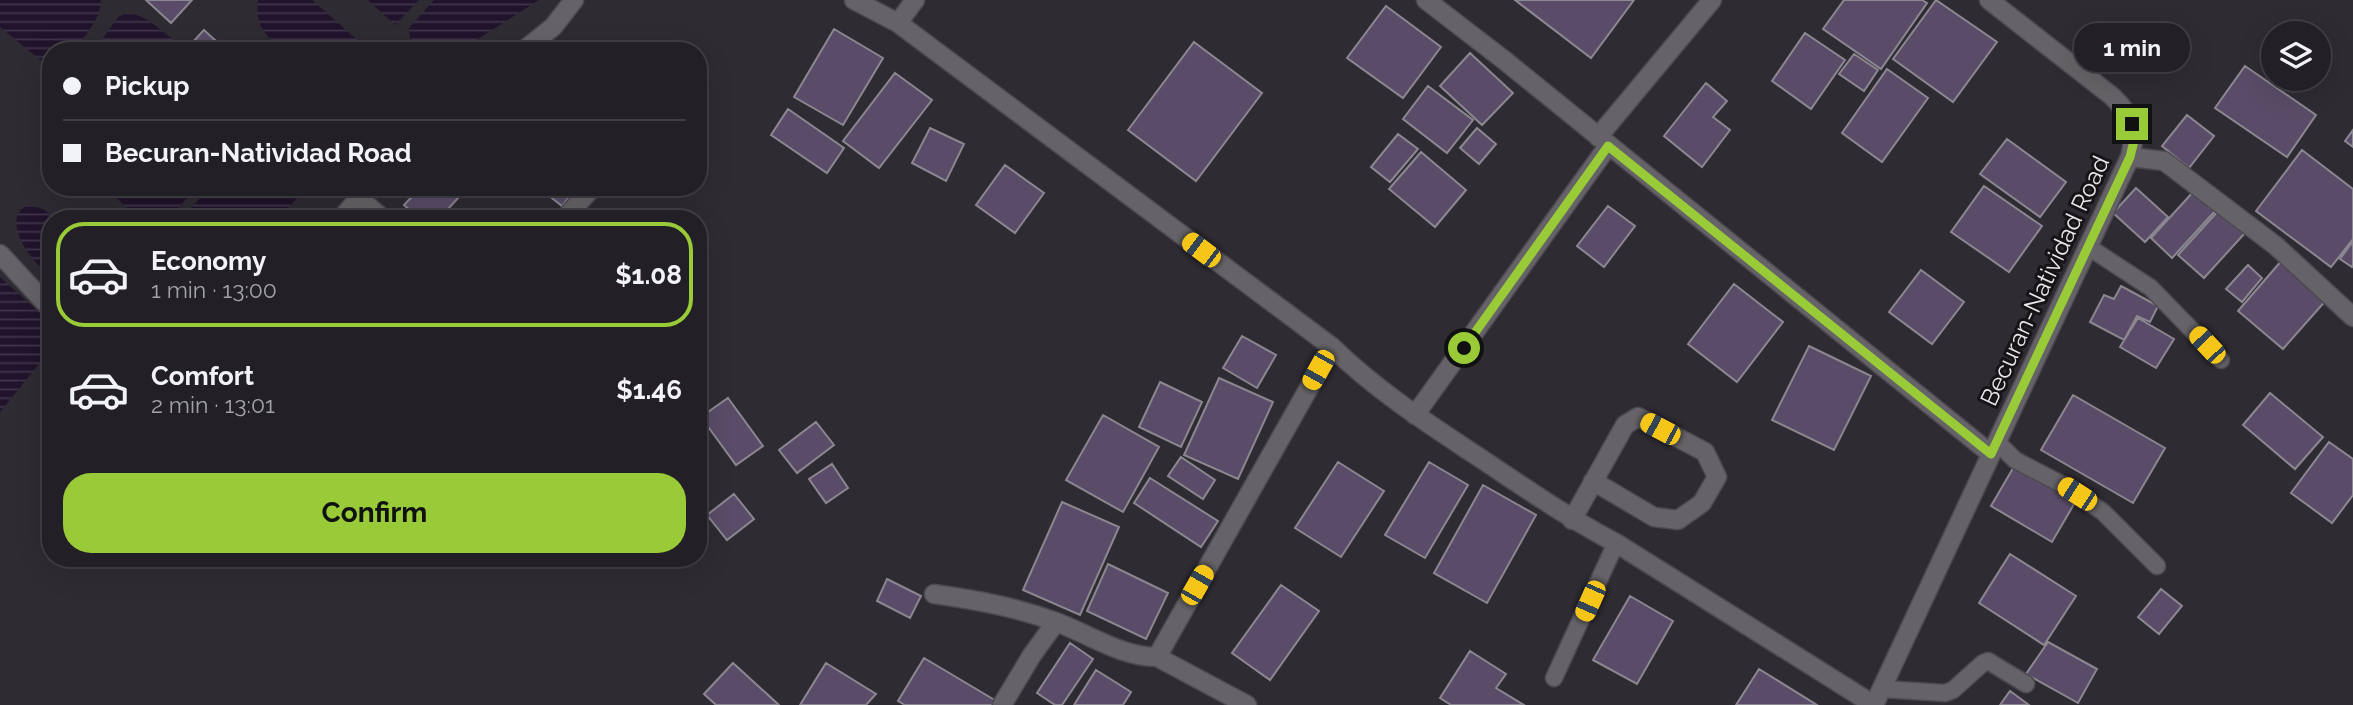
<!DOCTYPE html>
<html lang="en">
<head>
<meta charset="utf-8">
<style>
  body { margin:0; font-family:Raleway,sans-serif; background:#2e2d32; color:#f1f3f6; height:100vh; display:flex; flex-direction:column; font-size:26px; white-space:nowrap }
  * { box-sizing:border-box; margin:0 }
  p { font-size:23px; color:#a2a3a7 }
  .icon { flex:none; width:38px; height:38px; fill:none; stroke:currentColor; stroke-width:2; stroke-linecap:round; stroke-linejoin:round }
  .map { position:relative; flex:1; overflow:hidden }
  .side { position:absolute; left:42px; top:210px; width:665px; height:357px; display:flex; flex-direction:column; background:#222026; border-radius:28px; box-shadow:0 7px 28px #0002,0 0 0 2px #3f3e43 }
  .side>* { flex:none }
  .banner { position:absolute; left:42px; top:42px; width:665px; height:154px; border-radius:28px; box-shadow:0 7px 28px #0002,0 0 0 2px #3f3e43; display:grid; align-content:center; height:154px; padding:0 21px; background:#222026 }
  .fabs { position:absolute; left:2261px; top:21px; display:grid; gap:14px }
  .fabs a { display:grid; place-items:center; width:70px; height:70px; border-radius:50%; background:#222026; box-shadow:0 7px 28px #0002,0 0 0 2px #3f3e43; font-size:35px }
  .end { position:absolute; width:32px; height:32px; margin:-16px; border:9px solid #98cb37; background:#111; box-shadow:0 0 0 4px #111 }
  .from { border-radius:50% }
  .bubble { position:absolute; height:49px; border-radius:24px; background:#222026; box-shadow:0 7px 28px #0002,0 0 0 2px #3f3e43; font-size:23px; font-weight:700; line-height:49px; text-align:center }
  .car { position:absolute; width:21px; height:42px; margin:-21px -10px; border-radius:9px; box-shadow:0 0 5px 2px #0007; background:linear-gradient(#f5c518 24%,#345 0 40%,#f5c518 0 76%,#345 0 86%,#f5c518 0) }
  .banner b { display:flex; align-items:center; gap:24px; height:66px; font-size:26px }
  .banner b+b { border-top:2px solid #3f3e43 }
  .banner i { width:18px; height:18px; background:#f1f3f6 }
  ul { padding:12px 0 0; list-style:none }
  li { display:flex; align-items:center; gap:21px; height:105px; margin:0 14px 10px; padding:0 7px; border:4px solid transparent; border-radius:28px }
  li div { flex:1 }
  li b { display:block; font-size:26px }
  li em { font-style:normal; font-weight:700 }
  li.on { border-color:#98cb37 }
  li>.icon { width:63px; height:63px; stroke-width:1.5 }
  .action { display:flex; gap:14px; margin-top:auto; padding:14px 21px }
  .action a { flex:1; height:80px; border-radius:28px; background:#98cb37; color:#111; font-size:28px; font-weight:700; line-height:80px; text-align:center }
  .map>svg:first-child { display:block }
</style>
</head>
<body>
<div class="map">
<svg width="2353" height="705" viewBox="0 0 2353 705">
  <defs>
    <pattern id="water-rules" width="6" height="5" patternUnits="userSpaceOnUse" patternTransform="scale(1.75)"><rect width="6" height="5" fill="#20132b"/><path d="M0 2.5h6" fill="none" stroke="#40354a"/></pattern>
  </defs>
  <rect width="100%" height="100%" fill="#2e2b32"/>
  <!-- water -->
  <path fill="url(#water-rules)" d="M0 0H101C100 21 85 36 72 51H51V67H49L0 27Z
    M258 0H312L370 51H282C264 32 255 27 258 0Z
    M368 0H419L395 25Z
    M434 0H539L459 51H426L410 38 409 28Z
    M130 12 148 20 188 51H94L118 17Z
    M109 187H196L170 218 139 219 110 192Z
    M210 187H307L278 219H181Z
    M27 205 43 209 56 219H51V278C30 260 0 220 27 205Z
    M0 277 51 323V349L0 412Z"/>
  <!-- building -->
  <path fill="#5a4c68" stroke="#8b8790" stroke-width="2" d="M146 0H192L171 23Z
    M1515 0H1634L1591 58Z
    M1844 0H1922L1927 3 1881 69 1823 29Z
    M1936 0 1997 42 1953 102 1893 59Z
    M1386 6 1441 47 1403 98 1347 58Z
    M834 29 883 58 843 125 794 97Z
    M204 30 216 41 207 51H200L192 43Z
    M1805 33 1845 60 1811 109 1772 81Z
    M1194 42 1262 93 1196 181 1128 130Z
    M1470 53 1513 93 1482 125 1440 86Z
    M1854 54 1878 70 1864 91 1839 74Z
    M2245 66 2316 115 2287 157 2215 108Z
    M1887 69 1928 98 1882 162 1842 133Z
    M895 73 932 100 879 168 843 141Z
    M1706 83 1727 101 1713 117 1730 130 1702 167 1664 136Z
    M1428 86 1473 120 1447 153 1403 119Z
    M788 109 844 148 827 173 771 135Z
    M2187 115 2214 136 2189 168 2162 146Z
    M930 128 964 144 946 181 912 163Z
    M1477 128 1496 144 1479 164 1460 148Z
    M2353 130V147L2345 141Z
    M1398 134 1418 149 1390 182 1371 167Z
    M2007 139 2066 182 2040 217 1980 174Z
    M2302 150 2353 189V239L2331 267 2256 211Z
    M1421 152 1466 190 1435 227 1389 189Z
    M1005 165 1044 193 1015 233 976 205Z
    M1984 186 2042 226 2009 272 1951 232Z
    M421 187H468L439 219H419L404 205Z
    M538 187H577L562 206Z
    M2136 188 2168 217 2145 242 2113 213Z
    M2194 191 2216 210 2172 258 2151 238Z
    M1608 206 1635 226 1604 267 1577 246Z
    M2219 210 2245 233 2204 278 2178 255Z
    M2353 241V265L2352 267 2340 259Z
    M2283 259 2328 298 2283 349 2238 311Z
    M2248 265 2262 278 2242 302 2226 289Z
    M1921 270 1964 302 1932 344 1889 312Z
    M1734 284 1783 322 1737 382 1688 344Z
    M2121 286 2158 306 2150 322 2137 316 2124 340 2090 322 2104 295 2114 299Z
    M2138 318 2174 339 2156 368 2120 347Z
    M1242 336 1276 355 1257 388 1223 368Z
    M1809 346 1871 376 1834 450 1772 420Z
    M1219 378 1273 402 1238 479 1184 455Z
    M1160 382 1202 402 1181 447 1139 427Z
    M2270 393 2323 437 2295 469 2243 425Z
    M2073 395 2165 448 2133 503 2041 450Z
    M728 398 763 446 736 465 701 417Z
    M1103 415 1159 447 1123 512 1066 480Z
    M816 422 834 445 797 473 779 450Z
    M2329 442 2353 459V495L2332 523 2291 493Z
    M1181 457 1215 480 1203 499 1168 476Z
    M1338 462 1384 491 1341 557 1295 528Z
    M1429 462 1468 485 1425 558 1385 535Z
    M2016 463 2077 499 2052 542 1991 506Z
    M832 464 848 488 826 503 809 479Z
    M1150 478 1218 521 1201 547 1134 503Z
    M1483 485 1536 515 1487 603 1434 573Z
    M734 494 754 519 727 540 707 515Z
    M1062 502 1119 527 1080 615 1023 590Z
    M2010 554 2076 596 2044 645 1979 603Z
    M1108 564 1168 593 1146 639 1087 611Z
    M887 579 921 596 910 618 877 601Z
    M1281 585 1319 611 1270 680 1232 653Z
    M2161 589 2182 606 2159 634 2138 617Z
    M1630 596 1673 621 1637 684 1593 660Z
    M2048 642 2097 669 2078 703 2026 674Z
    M1070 643 1093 659 1062 705H1055L1037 693Z
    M1470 651 1506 674 1496 688 1524 705H1451L1440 698Z
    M924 658 998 702 996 705H905L898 701Z
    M733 663 779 705H716L704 694Z
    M826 663 876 694 866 705H800Z
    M1759 669 1817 705H1736Z
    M1096 670 1131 692 1123 705H1074Z
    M2010 691 2029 705H2000Z"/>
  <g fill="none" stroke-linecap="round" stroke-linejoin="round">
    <!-- service casing -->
    <g stroke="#4c4950" stroke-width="19">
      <path id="service" d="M2087 246 2151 288 2221 360
        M1997 442 2015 460 2065 486 2103 512 2157 566
        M1554 678 1616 543
        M1882 689 1945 693 1953 690 1983 663 1988 661 2026 684"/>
    </g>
    <!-- minor casing -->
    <g stroke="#4c4950" stroke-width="21">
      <path id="minor" d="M854 0 898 23 1332 347C1375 389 1424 421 1474 454 1521 485 1566 517 1616 543L1874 705
        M1426 0 1504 60 1991 454
        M898 23 915 0
        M523 51 553 27 574 0
        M1598 137 1712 0
        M2130 157 2164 161 2276 246 2353 317
        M359 198 383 219
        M341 219 368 187
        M564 219 593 187
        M0 254 51 309
        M1415 415 1608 146
        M1572 520 1625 425 1638 417 1705 452 1717 477 1702 503 1678 520 1654 517 1593 481
        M934 594C976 600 1016 607 1056 622 1089 634 1121 657 1157 657L1247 705
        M1157 657 1332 347
        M1002 705 1032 655 1056 622"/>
    </g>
    <!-- tertiary casing -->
    <g stroke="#4c4950" stroke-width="21">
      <path id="tertiary" d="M1874 705 2130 157C2137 130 2133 117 2113 97L1989 0"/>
    </g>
    <!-- service -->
    <use href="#service" stroke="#656367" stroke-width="16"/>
    <!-- minor -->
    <use href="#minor" stroke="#656367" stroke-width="18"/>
    <!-- tertiary -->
    <use href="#tertiary" stroke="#656367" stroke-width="18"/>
  </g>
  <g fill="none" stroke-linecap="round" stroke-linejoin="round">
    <!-- route -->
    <path stroke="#98cb37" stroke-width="9" d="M1464 348 1608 146 1991 454 2130 157 2134 141 2132 124"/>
  </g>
  <g text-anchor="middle" stroke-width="6" stroke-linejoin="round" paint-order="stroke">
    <!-- street labels -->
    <g font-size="24" fill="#e9e7ec" stroke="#161417">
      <text transform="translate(2045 281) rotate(-65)" y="8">Becuran-Natividad Road</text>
    </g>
  </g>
</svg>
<div class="fabs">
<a><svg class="icon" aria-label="layers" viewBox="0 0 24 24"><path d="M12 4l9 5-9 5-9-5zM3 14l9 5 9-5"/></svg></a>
</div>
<i class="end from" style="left:1464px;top:348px"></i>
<i class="end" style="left:2132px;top:124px"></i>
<div class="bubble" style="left:2074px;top:23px;width:116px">1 min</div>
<i class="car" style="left:1201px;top:250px;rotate:307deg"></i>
<i class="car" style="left:2207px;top:345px;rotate:317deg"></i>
<i class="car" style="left:1318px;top:370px;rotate:209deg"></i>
<i class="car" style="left:1660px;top:429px;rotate:298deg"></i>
<i class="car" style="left:2077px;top:494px;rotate:303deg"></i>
<i class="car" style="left:1197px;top:585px;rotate:30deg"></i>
<i class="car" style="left:1590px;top:601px;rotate:204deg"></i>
<div class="banner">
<b><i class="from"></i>Pickup</b>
<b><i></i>Becuran-Natividad Road</b>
</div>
<section class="side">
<ul>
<li class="on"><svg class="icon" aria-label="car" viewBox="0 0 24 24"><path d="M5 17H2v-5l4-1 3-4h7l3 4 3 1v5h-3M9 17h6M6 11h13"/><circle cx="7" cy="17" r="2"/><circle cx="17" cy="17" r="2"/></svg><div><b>Economy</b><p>1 min · 13:00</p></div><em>$1.08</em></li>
<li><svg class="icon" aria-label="car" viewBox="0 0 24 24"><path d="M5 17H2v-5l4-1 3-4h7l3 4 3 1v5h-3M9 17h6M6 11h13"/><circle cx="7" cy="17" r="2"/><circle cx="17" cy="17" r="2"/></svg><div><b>Comfort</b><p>2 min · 13:01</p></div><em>$1.46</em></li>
</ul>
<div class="action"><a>Confirm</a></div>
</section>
</div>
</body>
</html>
